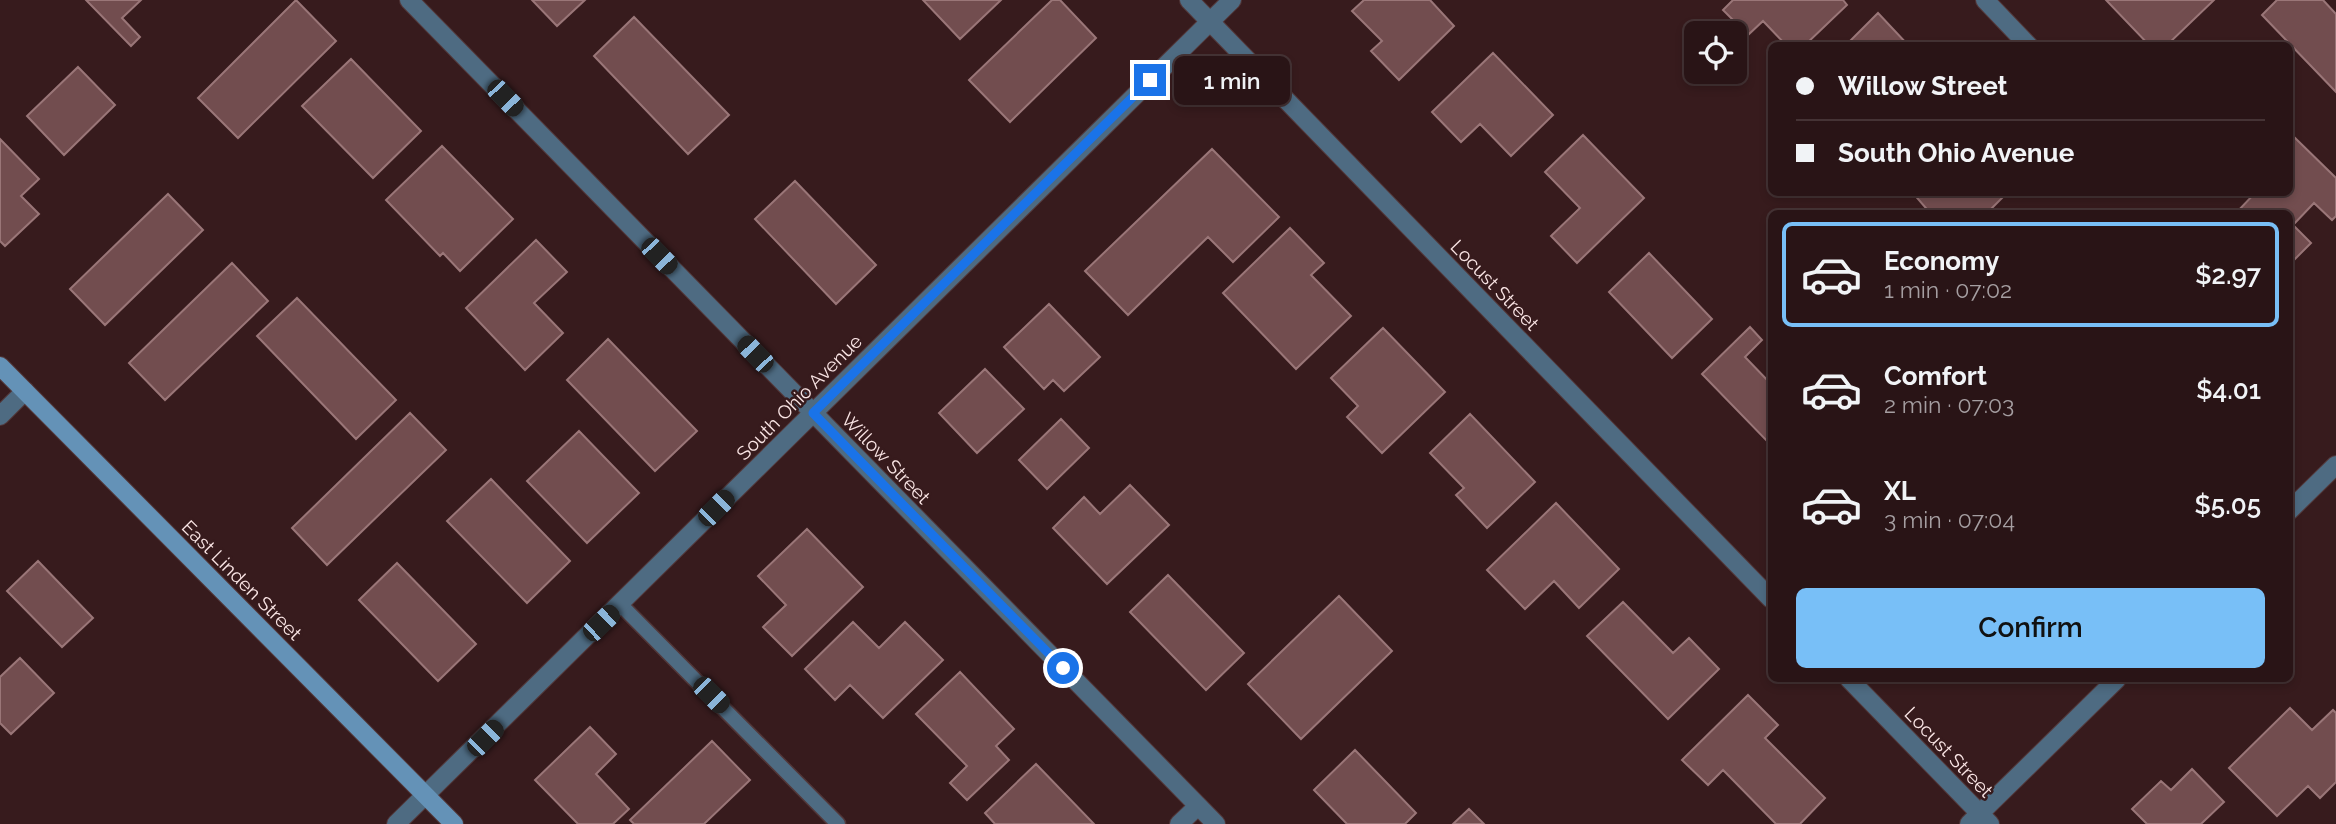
<!DOCTYPE html>
<html lang="en">
<head>
<meta charset="utf-8">
<style>
  body { margin:0; font-family:Raleway,sans-serif; background:#311d1f; color:#f1f3f6; height:100vh; display:flex; flex-direction:column; font-size:26px; white-space:nowrap }
  * { box-sizing:border-box; margin:0 }
  p { font-size:23px; color:#a59ea1 }
  .icon { flex:none; width:38px; height:38px; fill:none; stroke:currentColor; stroke-width:2; stroke-linecap:round; stroke-linejoin:round }
  .map { position:relative; flex:1; overflow:hidden }
  .drawer { position:absolute; left:1768px; top:210px; width:525px; height:472px; display:flex; flex-direction:column; background:#291416; border-radius:10px; box-shadow:0 4px 10px #0003,0 0 0 2px #453335 }
  .drawer>* { flex:none }
  .hud { position:absolute; left:1768px; top:42px; width:525px; height:154px; border-radius:10px; box-shadow:0 4px 10px #0003,0 0 0 2px #453335; display:grid; align-content:center; height:154px; padding:0 28px; background:#291416 }
  .tools { position:absolute; left:1684px; top:21px; display:grid; gap:14px }
  .tools a { display:grid; place-items:center; width:63px; height:63px; border-radius:10px; background:#291416; box-shadow:0 4px 10px #0003,0 0 0 2px #453335; font-size:35px }
  .end { position:absolute; width:32px; height:32px; margin:-16px; border:9px solid #1a73e8; background:#fff; box-shadow:0 0 0 4px #fff }
  .from { border-radius:50% }
  .bubble { position:absolute; height:49px; border-radius:10px; background:#291416; box-shadow:0 4px 10px #0003,0 0 0 2px #453335; font-size:23px; font-weight:600; line-height:49px; text-align:center }
  .car { position:absolute; width:21px; height:42px; margin:-21px -10px; border-radius:9px; box-shadow:0 0 5px 2px #0007; background:linear-gradient(#222 24%,#8ab4d8 0 40%,#222 0 76%,#8ab4d8 0 86%,#222 0) }
  .hud b { display:flex; align-items:center; gap:24px; height:66px; font-size:26px }
  .hud b+b { border-top:2px solid #453335 }
  .hud i { width:18px; height:18px; background:#f1f3f6 }
  ul { padding:12px 0 0; list-style:none }
  li { display:flex; align-items:center; gap:21px; height:105px; margin:0 14px 10px; padding:0 14px; border:4px solid transparent; border-radius:10px }
  li div { flex:1 }
  li b { display:block; font-size:26px }
  li em { font-style:normal; font-weight:600 }
  li.current { border-color:#78bff7 }
  li>.icon { width:63px; height:63px; stroke-width:1.5 }
  .action { display:flex; gap:14px; margin-top:auto; padding:14px 28px }
  .action a { flex:1; height:80px; border-radius:10px; background:#78bff7; color:#111; font-size:28px; font-weight:600; line-height:80px; text-align:center }
  .map>svg:first-child { display:block }
</style>
</head>
<body>
<div class="map">
<svg width="2336" height="824" viewBox="0 0 2336 824">
  <rect width="100%" height="100%" fill="#371b1d"/>
  <!-- building -->
  <path fill="#724d4f" stroke="#9a7678" stroke-width="2" d="M86 0H141L122 18 140 37 131 46Z
    M296 0 336 41 238 138 198 98Z
    M532 0H585L557 26Z
    M923 0H1001L960 39Z
    M1052 0H1060L1096 38 1010 122 969 80Z
    M1364 0H1430L1454 26 1399 80 1371 51 1382 41 1352 11Z
    M1733 0H1843L1847 5 1804 46H1787L1763 21 1748 35 1723 10Z
    M2106 0H2214L2166 46H2150Z
    M2277 0H2323L2336 14V92L2262 15Z
    M1878 13 1909 46H1845Z
    M634 17 729 115 688 154 594 56Z
    M1493 53 1553 115 1511 156 1480 124 1461 142 1432 112Z
    M351 59 421 131 373 178 302 106Z
    M78 67 115 105 64 155 27 116Z
    M2291 134 2336 178V216L2332 220 2314 203 2293 225 2311 243 2289 265V214H2235L2256 192H2289V136Z
    M1583 135 1644 198 1577 263 1551 236 1580 208 1545 172Z
    M0 139 39 179 21 196 39 214 5 246 0 241Z
    M442 146 513 219 460 271 443 253 440 256 386 200Z
    M1212 149 1279 217 1233 262 1208 237 1128 315 1085 271Z
    M795 181 876 265 836 304 755 219Z
    M1912 192H2008L1986 214H1931Z
    M168 194 203 230 105 325 70 289Z
    M1290 228 1324 263 1311 275 1351 316 1296 369 1223 293Z
    M536 240 567 272 534 303 563 333 525 370 466 308Z
    M1649 253 1712 319 1672 358 1609 292Z
    M232 263 268 301 165 400 129 363Z
    M297 298 396 400 356 439 257 336Z
    M1049 304 1100 357 1064 391 1053 380 1044 389 1004 347Z
    M1750 327 1762 340 1745 357 1771 384V436L1766 440 1702 374Z
    M1383 328 1445 392 1382 453 1347 417 1358 406 1331 378Z
    M608 339 697 431 655 471 567 380Z
    M985 369 1024 409 977 453 939 413Z
    M410 413 446 450 327 565 292 528Z
    M1470 414 1535 482 1487 528 1456 495 1464 488 1430 453Z
    M1061 419 1089 448 1047 489 1019 460Z
    M579 431 639 493 587 543 527 481Z
    M491 479 570 561 527 603 447 521Z
    M1130 485 1169 525 1107 584 1053 528 1084 497 1100 514Z
    M1556 503 1619 569 1579 608 1554 581 1525 609 1487 570Z
    M807 529 863 587 792 656 763 627 786 605 758 576Z
    M38 561 93 618 62 647 7 591Z
    M397 563 476 644 438 681 359 600Z
    M1168 575 1244 653 1206 690 1130 612Z
    M1339 596 1392 651 1301 739 1248 684Z
    M1623 602 1673 653 1689 638 1719 669 1668 719 1587 636Z
    M853 622 879 648 905 622 943 660 883 718 850 685 835 700 805 669Z
    M20 658 54 693 11 734 0 723V677Z
    M960 672 1014 729 996 746 1009 760 967 800 950 783 967 766 916 714Z
    M1748 695 1778 725 1765 738 1825 798 1800 824H1776L1723 770 1708 785 1682 760Z
    M2290 708 2312 730 2333 710 2336 713V782L2320 798 2308 786 2277 816 2229 768Z
    M590 727 616 754 596 774 629 809 613 824H578L535 780Z
    M712 741 750 780 704 824H634L630 820Z
    M1355 750 1416 813 1405 824H1347L1314 790Z
    M1036 764 1094 824H995L985 813Z
    M2192 769 2224 802 2201 824H2147L2132 809 2161 781 2171 790Z
    M1469 809 1484 824H1453Z"/>
  <g fill="none" stroke-linecap="round" stroke-linejoin="round">
    <!-- service casing -->
    <g stroke="#523739" stroke-width="17">
      <path id="service" d="M620 604 838 824"/>
    </g>
    <!-- minor casing -->
    <g stroke="#523739" stroke-width="20">
      <path id="minor" d="M409 0 1216 824
        M1189 0 1771 599
        M1985 0 2029 46
        M0 416 25 391
        M2289 511 2336 465
        M1849 679 1990 824
        M396 824 1232 0
        M1179 824 1198 806
        M1969 824 2117 679"/>
    </g>
    <!-- secondary casing -->
    <g stroke="#523739" stroke-width="20">
      <path id="secondary" d="M0 366 454 824"/>
    </g>
    <!-- service -->
    <use href="#service" stroke="#4e6b82" stroke-width="14"/>
    <!-- minor -->
    <use href="#minor" stroke="#4e6b82" stroke-width="18"/>
    <!-- secondary -->
    <use href="#secondary" stroke="#6492b7" stroke-width="18"/>
  </g>
  <g fill="none" stroke-linecap="round" stroke-linejoin="round">
    <!-- route -->
    <path stroke="#1a73e8" stroke-width="9" d="M1063 668 813 413 1150 80"/>
  </g>
  <g text-anchor="middle" stroke-width="5" stroke-linejoin="round" paint-order="stroke">
    <!-- street labels -->
    <g font-size="19" fill="#fae5e5" stroke="#371b1d">
      <text transform="translate(1495 285) rotate(46)" y="7">Locust Street</text>
      <text transform="translate(799 397) rotate(-45)" y="7">South Ohio Avenue</text>
      <text transform="translate(886 458) rotate(46)" y="7">Willow Street</text>
      <text transform="translate(242 580) rotate(45)" y="7">East Linden Street</text>
      <text transform="translate(1949 752) rotate(46)" y="7">Locust Street</text>
    </g>
  </g>
</svg>
<div class="tools">
<a><svg class="icon" aria-label="locate" viewBox="0 0 24 24"><circle cx="12" cy="12" r="6"/><path d="M12 2v4M12 18v4M2 12h4M18 12h4"/></svg></a>
</div>
<i class="end from" style="left:1063px;top:668px"></i>
<i class="end" style="left:1150px;top:80px"></i>
<div class="bubble" style="left:1174px;top:56px;width:116px">1 min</div>
<i class="car" style="left:505px;top:98px;rotate:136deg"></i>
<i class="car" style="left:659px;top:256px;rotate:136deg"></i>
<i class="car" style="left:755px;top:354px;rotate:316deg"></i>
<i class="car" style="left:716px;top:508px;rotate:45deg"></i>
<i class="car" style="left:601px;top:623px;rotate:46deg"></i>
<i class="car" style="left:711px;top:695px;rotate:135deg"></i>
<i class="car" style="left:485px;top:738px;rotate:45deg"></i>
<div class="hud">
<b><i class="from"></i>Willow Street</b>
<b><i></i>South Ohio Avenue</b>
</div>
<section class="drawer">
<ul>
<li class="current"><svg class="icon" aria-label="car" viewBox="0 0 24 24"><path d="M5 17H2v-5l4-1 3-4h7l3 4 3 1v5h-3M9 17h6M6 11h13"/><circle cx="7" cy="17" r="2"/><circle cx="17" cy="17" r="2"/></svg><div><b>Economy</b><p>1 min · 07:02</p></div><em>$2.97</em></li>
<li><svg class="icon" aria-label="car" viewBox="0 0 24 24"><path d="M5 17H2v-5l4-1 3-4h7l3 4 3 1v5h-3M9 17h6M6 11h13"/><circle cx="7" cy="17" r="2"/><circle cx="17" cy="17" r="2"/></svg><div><b>Comfort</b><p>2 min · 07:03</p></div><em>$4.01</em></li>
<li><svg class="icon" aria-label="car" viewBox="0 0 24 24"><path d="M5 17H2v-5l4-1 3-4h7l3 4 3 1v5h-3M9 17h6M6 11h13"/><circle cx="7" cy="17" r="2"/><circle cx="17" cy="17" r="2"/></svg><div><b>XL</b><p>3 min · 07:04</p></div><em>$5.05</em></li>
</ul>
<div class="action"><a>Confirm</a></div>
</section>
</div>
</body>
</html>
